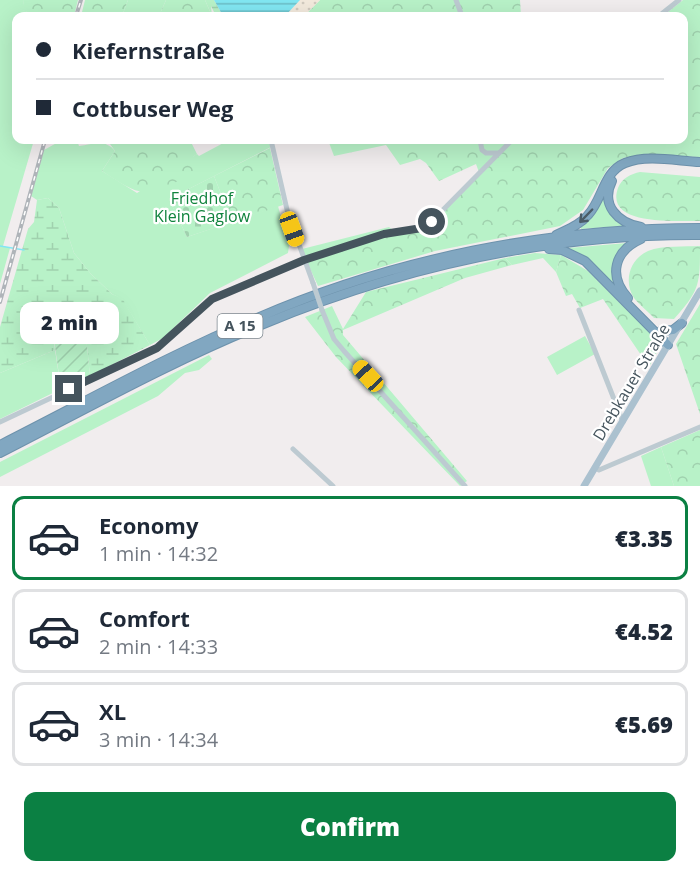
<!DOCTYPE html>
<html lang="en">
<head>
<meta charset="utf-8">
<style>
  body { margin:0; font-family:"Open Sans",sans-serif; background:#f6f6f7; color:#1f2937; height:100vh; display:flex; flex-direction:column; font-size:22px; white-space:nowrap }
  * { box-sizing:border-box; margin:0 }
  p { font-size:20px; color:#747a83 }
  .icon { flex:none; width:33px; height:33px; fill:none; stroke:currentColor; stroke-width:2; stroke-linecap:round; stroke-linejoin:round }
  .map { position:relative; height:486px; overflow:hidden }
  .details { display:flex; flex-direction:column; background:#fff; flex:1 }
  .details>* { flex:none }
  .guide { position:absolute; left:12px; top:12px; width:676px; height:132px; border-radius:12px; box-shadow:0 6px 24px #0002; display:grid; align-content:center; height:132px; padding:0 24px; background:#fff }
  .end { position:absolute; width:27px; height:27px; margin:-14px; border:8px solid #45545d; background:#fff; box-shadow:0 0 0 3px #fff }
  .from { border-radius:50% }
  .bubble { position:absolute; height:42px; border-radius:12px; background:#fff; box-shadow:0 6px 24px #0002; font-size:20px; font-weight:800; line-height:42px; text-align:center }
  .car { position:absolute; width:18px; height:36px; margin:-18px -9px; border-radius:8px; box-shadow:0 0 4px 2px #0007; background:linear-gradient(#f5c518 24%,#345 0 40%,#f5c518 0 76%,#345 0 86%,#f5c518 0) }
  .guide b { display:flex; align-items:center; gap:21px; height:57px; font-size:22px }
  .guide b+b { border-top:2px solid #e0e1e3 }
  .guide i { width:15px; height:15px; background:#1f2937 }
  ul { padding:10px 0 0; list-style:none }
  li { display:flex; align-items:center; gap:18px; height:84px; margin:0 12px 9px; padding:0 12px; border:3px solid #e0e1e3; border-radius:12px }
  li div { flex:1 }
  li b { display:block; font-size:22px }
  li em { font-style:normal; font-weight:800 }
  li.selected { border-color:#0b8043 }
  li>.icon { width:54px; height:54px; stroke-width:1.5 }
  .primary-button { display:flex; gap:12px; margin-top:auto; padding:12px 24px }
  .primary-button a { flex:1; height:69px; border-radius:12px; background:#0b8043; color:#fff; font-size:24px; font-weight:800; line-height:69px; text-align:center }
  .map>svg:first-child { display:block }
</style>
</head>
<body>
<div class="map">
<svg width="700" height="486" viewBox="0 0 700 486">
  <defs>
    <pattern id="forest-crowns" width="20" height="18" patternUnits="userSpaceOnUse" patternTransform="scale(1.5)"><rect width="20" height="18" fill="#b8f2c8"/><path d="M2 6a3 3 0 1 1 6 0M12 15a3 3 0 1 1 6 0" fill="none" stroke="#a0d1ae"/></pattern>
    <pattern id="wetland-marsh" width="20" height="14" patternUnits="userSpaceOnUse" patternTransform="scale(1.5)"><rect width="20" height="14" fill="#b8f2c8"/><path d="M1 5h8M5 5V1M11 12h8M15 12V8" fill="none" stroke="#a0d1ae"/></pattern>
    <pattern id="sand-dots" width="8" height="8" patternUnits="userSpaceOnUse" patternTransform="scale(1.5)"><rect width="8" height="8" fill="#f3eadd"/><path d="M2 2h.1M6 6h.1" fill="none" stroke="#d2cbc0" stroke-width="1.8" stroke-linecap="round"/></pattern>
    <pattern id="cemetery-stones" width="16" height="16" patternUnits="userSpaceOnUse" patternTransform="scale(1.5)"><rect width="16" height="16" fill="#b8f2c8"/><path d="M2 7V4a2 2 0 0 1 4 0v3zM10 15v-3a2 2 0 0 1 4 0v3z" fill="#a0d1ae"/></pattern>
    <pattern id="garden-furrows" width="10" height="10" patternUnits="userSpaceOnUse" patternTransform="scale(1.5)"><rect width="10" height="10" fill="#b8f2c8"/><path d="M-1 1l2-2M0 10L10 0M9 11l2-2" fill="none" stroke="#a0d1ae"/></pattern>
    <pattern id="water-rules" width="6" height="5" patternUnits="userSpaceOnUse" patternTransform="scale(1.5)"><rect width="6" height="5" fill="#82e7f2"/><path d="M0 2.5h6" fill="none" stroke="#6cbec7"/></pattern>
  </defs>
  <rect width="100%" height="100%" fill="#f1edee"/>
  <!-- grass -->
  <path fill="#b8f2c8" d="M0 0H24L23 10 38 16H16V140H34L3 246 10 248 0 284Z
    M128 0H166L159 16H122Z
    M62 140H77L79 146C93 144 106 139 115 151L102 171 137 193 197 154 199 156 229 140H268L271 147 169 199 187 237 278 206 289 246 288 253 210 293 163 338 150 345 122 299 112 294 91 274 74 253 59 208 48 198 37 200 31 196 44 150Z
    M604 195 612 215 623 226 581 229V225L594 212Z
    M389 227 394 231 306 258 302 249Z
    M627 243C614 253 611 267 613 283L584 256 568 248Z
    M535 253 561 255 556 272 543 258 512 265 505 258Z
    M585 336 595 354 557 375 547 357Z
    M55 350 61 389 0 419V373Z
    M209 355 212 359 199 370 185 373 158 396 0 477V462Z
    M661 447 674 486H651L641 456Z"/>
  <!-- forest -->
  <path fill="url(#forest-crowns)" d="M24 0H78L74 16H38L22 10Z
    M85 0H128L122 16H81Z
    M166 0H205L212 16H159Z
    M320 0H520L521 16H304Z
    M683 0H700V157L642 155 623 158 608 168 583 210 560 226 435 251 318 286 306 260 385 235 423 229 480 175 476 164 439 181 426 163 420 159 400 165 386 145 334 156 328 140H684V16H663Z
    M118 140H190L197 154 193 157 194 174C145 195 148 202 102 171L115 151 110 144Z
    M270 148 283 205 232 222 214 176Z
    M640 172 700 177V221C679 220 604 227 618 188 622 178 631 174 640 172Z
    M700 246C700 284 700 290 674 319L654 318C648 311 639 305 634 298 623 281 630 259 648 251 663 245 685 247 700 246Z
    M561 255 588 271 652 335 659 348 648 369 637 366 643 358 603 299 580 308 572 294 566 296 556 272Z
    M505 258 512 265 465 278 343 330V335L467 481 460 486 336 357 305 317 332 306 343 329 366 292Z
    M700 304V414L676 344Z
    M700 430V486H674L661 447Z"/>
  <!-- wetland -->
  <path fill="url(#wetland-marsh)" d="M205 0H214L223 16H216L211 6 212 16Z
    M48 198 59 208 74 253 91 274 112 294 122 298 150 345 90 376 85 326H52L55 350 0 373V327L28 229 34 222 37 200Z"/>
  <!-- sand -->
  <path fill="url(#sand-dots)" d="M300 0H320L304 16H285Z"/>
  <!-- cemetery -->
  <path fill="url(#cemetery-stones)" d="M214 176 232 222 187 237 169 199Z"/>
  <!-- garden -->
  <path fill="url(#garden-furrows)" d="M52 326H85L90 376 61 389Z"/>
  <!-- water -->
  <path fill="url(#water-rules)" d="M214 0H300L285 16H223Z"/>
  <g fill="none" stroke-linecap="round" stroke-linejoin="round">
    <!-- stream -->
    <path stroke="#82e7f2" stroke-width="1.5" d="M0 246 24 250"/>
    <!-- highway casing -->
    <g stroke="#6d92ac" stroke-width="10">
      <path id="highway" d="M612 181C600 205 618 223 641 227
        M556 235C568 229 580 225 588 215 603 199 603 172 625 163 647 154 677 161 700 162
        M549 249 562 250 585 261 668 345
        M628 298C608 276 614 251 641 239
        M661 331 673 330 682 323
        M0 445C85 402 169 355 257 318 396 258 549 228 700 228
        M0 453C86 409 172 361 261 325 401 267 549 234 700 235"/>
    </g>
    <!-- minor -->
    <path stroke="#bdcad1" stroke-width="5" d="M456 0 462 16
      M659 16 679 0
      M271 140 288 214 313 283
      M480 140 482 150 486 153H498
      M322 310 334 339 344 351 465 486
      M579 310 623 422
      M0 422 157 348 212 299 304 260 384 234 422 227 431 222 512 140
      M293 449 333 486
      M595 468 599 470 700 427"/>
    <!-- major -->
    <path stroke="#abc1cf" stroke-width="7" d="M584 486 700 291"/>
    <!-- highway -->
    <use href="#highway" stroke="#81a7c1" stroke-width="8"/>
    <!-- rail casing -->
    <g stroke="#afb4b9" stroke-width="4">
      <path id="rail" d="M76 16 81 0
        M0 302 45 140"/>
    </g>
    <!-- rail -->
    <use href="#rail" stroke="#fff" stroke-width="1.5" stroke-dasharray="4.5" stroke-linecap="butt"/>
    <!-- minor-bridge -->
    <path stroke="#bdcad1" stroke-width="5" d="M313 283 322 310"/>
  </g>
  <!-- one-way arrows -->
  <defs><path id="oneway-shaft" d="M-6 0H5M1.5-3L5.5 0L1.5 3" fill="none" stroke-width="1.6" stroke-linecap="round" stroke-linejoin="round" transform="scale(1.5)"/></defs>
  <use stroke="#4b5c67" href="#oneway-shaft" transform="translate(586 216) rotate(134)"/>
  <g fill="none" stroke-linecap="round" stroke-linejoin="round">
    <!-- route -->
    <path stroke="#45545d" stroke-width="8" d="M69 389 157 348 212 299 304 260 384 234 422 228 432 222"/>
  </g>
  <g text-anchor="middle" stroke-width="4.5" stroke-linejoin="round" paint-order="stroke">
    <!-- shield labels -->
    <rect fill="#fff" stroke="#7d878e" stroke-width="1.5" x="217.5" y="314" width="45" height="24" rx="4.5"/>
    <g font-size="15" font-weight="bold" fill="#45545d">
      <text x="240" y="331">A 15</text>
    </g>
    <!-- park labels -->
    <g font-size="16" fill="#10833d" stroke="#fff">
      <text x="202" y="204">Friedhof<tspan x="202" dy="18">Klein Gaglow</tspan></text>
    </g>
    <!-- street labels -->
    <g font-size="16" fill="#45545d" stroke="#fff">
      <text transform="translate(631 382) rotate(-59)" y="6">Drebkauer Straße</text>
    </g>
  </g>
</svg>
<i class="end from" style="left:432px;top:222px"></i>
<i class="end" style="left:69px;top:389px"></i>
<div class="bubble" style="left:20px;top:302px;width:99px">2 min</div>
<i class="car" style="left:292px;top:229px;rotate:160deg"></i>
<i class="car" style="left:368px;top:376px;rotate:317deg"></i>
<div class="guide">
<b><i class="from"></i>Kiefernstraße</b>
<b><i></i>Cottbuser Weg</b>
</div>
</div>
<section class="details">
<ul>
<li class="selected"><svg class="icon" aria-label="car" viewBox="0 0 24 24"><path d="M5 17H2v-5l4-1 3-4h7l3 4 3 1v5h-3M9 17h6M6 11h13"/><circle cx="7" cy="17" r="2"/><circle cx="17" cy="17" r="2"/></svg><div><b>Economy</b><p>1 min · 14:32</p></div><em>€3.35</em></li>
<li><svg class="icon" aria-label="car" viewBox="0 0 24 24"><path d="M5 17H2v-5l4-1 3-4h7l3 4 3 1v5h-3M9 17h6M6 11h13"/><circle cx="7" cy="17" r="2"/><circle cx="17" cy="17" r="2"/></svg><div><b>Comfort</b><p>2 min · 14:33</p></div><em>€4.52</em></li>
<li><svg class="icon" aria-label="car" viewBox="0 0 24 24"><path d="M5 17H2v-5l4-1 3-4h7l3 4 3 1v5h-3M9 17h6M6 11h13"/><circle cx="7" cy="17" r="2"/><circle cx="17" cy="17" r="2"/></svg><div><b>XL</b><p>3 min · 14:34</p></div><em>€5.69</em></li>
</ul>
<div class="primary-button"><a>Confirm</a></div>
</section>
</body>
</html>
